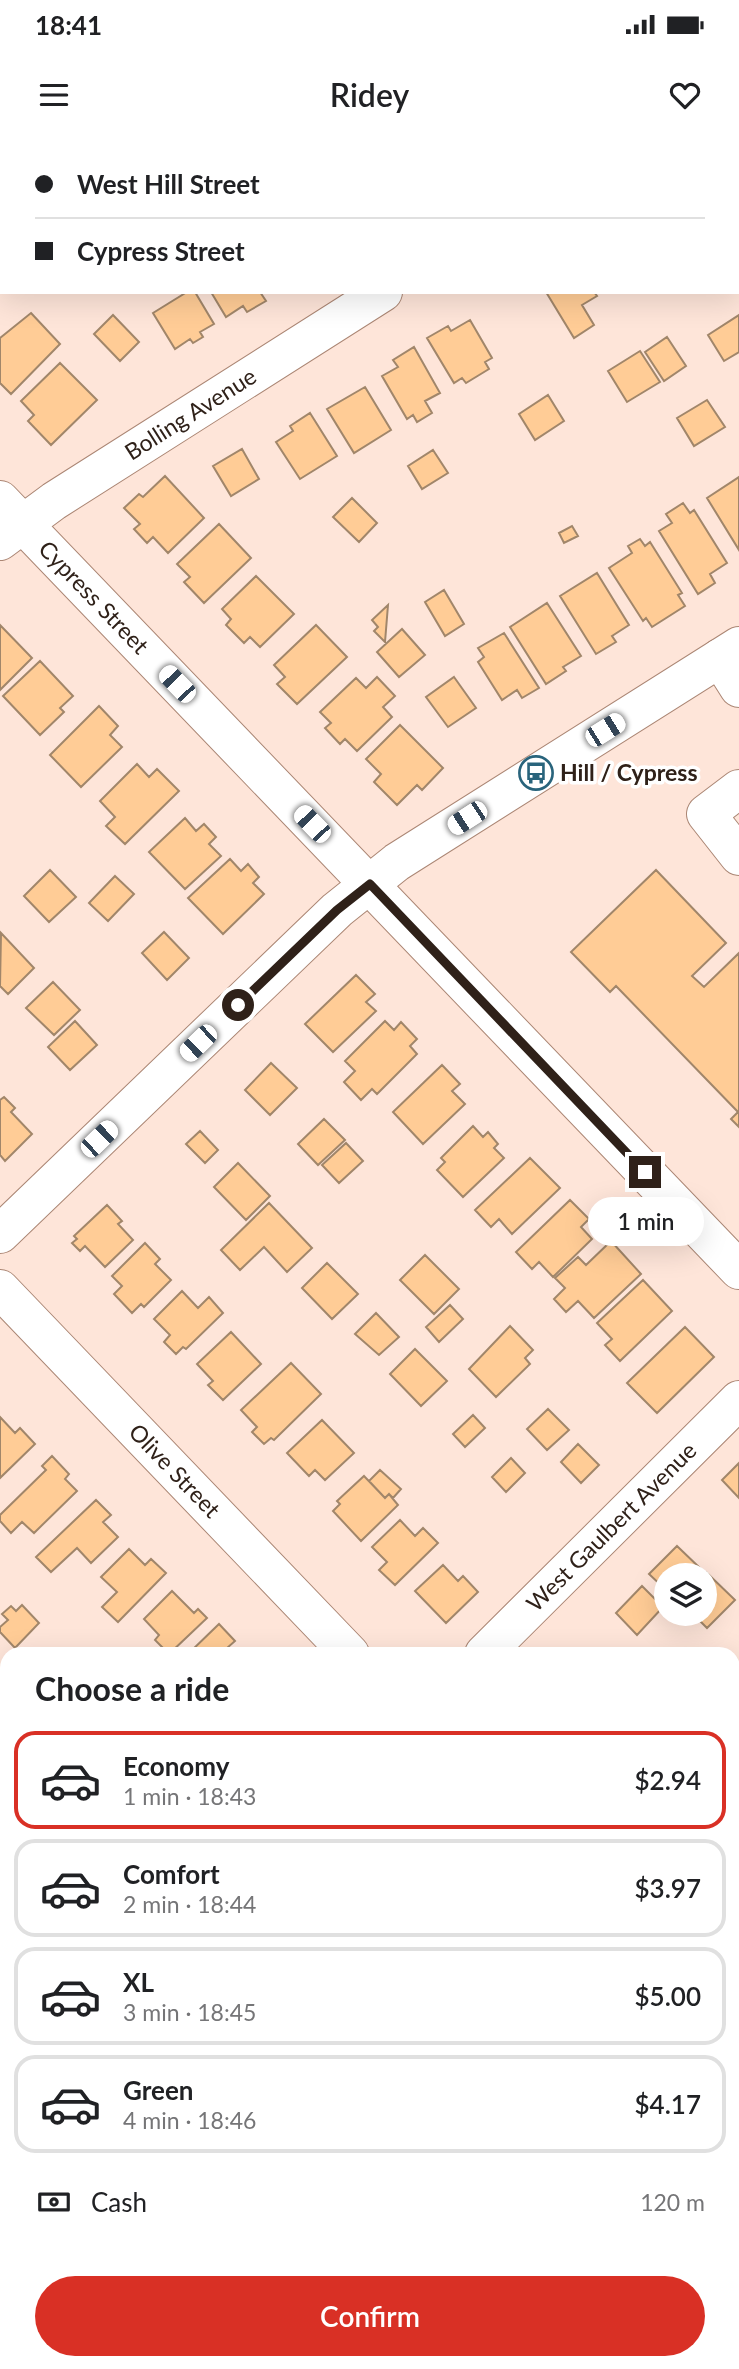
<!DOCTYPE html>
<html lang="en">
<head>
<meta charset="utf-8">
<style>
  body { margin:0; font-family:Lato,sans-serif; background:#f6f6f6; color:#202124; height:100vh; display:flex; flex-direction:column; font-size:26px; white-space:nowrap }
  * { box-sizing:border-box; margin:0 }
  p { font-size:23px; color:#757577 }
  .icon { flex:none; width:38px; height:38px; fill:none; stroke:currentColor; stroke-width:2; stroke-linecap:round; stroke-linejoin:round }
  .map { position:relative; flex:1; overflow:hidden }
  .side { position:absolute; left:0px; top:1507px; width:740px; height:723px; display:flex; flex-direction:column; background:#fff; border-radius:21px 21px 0 0; box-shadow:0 7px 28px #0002 }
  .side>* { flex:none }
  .guide { position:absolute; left:0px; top:0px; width:740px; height:154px; box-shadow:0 7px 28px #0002; display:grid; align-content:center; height:154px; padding:0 35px; background:#fff }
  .fabs { position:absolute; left:654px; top:1423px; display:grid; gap:14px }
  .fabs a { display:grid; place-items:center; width:63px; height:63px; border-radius:50%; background:#fff; box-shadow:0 7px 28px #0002; font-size:35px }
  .end { position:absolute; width:32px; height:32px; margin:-16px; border:9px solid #2f2119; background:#fff; box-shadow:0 0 0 4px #fff }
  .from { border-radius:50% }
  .bubble { position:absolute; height:49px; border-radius:24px; background:#fff; box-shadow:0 7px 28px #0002; font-size:23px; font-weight:600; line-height:49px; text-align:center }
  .car { position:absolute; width:21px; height:42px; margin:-21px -10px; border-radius:9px; box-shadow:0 0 5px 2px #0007; background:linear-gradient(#fff 24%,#345 0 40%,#fff 0 76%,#345 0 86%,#fff 0) }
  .guide b { display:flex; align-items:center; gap:24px; height:66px; font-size:26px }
  .guide b+b { border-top:2px solid #e0e0e0 }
  .guide i { width:18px; height:18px; background:#202124 }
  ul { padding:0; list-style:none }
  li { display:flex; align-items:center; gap:21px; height:98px; margin:0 14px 10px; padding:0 21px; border:4px solid #e0e0e0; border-radius:21px }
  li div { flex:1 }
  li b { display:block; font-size:26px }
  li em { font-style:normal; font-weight:600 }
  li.active { border-color:#d93025 }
  li>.icon { width:63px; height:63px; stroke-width:1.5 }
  h2 { padding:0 35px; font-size:32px; line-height:84px }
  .pay { display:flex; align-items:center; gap:18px; height:77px; padding:0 35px; font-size:26px }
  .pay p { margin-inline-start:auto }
  .button { display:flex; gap:14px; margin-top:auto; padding:14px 35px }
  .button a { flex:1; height:80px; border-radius:42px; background:#d93025; color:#fff; font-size:28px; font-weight:600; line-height:80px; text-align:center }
  .status { display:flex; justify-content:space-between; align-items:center; height:49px; padding:0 35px; background:#fff; direction:ltr }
  .status svg { height:19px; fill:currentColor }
  header { display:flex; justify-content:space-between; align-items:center; height:91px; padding:0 35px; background:#fff; font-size:32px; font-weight:600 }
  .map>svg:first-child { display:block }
</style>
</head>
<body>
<div class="status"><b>18:41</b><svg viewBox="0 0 49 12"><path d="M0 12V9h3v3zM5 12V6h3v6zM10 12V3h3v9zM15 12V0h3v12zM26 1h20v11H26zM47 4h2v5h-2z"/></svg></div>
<header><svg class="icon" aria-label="menu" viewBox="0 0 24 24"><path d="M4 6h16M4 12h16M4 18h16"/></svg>Ridey<svg class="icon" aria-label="heart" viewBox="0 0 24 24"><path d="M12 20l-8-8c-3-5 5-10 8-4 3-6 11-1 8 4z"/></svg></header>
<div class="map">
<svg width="739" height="2229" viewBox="0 0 739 2229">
  <rect width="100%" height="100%" fill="#fee5d9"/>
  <!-- green -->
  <path fill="#fdcbb1" d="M739 1869V2229H383L389 2222H733V1875Z"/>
  <!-- building -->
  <path fill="#ffcc96" stroke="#a1866a" stroke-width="2" d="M460 0H504L502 2Z
    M0 54 2 56 0 85Z
    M187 152H195L214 184 200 192 203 197 193 203 190 199 175 209 153 173Z
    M211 152H260L266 161 247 172 243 166 226 177Z
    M546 152H594L597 156 582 165 594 185 574 198Z
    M31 173 60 204 11 254 0 243V198Z
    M113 175 139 202 120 221 94 194Z
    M739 175V212L724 221 708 195Z
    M470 180 492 218 485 222 489 229 466 243 462 238 454 243 427 198 448 186 451 191Z
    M667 197 686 226 664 241 645 212Z
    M414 207 440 253 425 261 432 273 417 282 413 275 407 279 382 236 398 227 393 220Z
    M640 211 660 242 627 262 608 231Z
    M60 223 97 260 51 305 28 281 34 275 21 261Z
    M365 247 391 290 354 313 327 269Z
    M548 255 564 281 535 300 519 274Z
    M707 260 725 287 694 306 677 278Z
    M310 273 337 316 300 339 276 302 293 291 290 286Z
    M242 309 259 339 231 356 213 326Z
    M433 310 448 333 422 349 408 326Z
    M165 336 204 378 168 413 153 397 147 403 134 389 140 384 124 368 139 354 143 357Z
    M739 337V410L707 358Z
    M352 358 377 383 359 402 333 377Z
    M683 363 690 373 694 370 727 423 710 434 715 443 698 454 659 391 672 383 666 374Z
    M219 384 251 418 204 463 184 442 190 437 177 424Z
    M572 386 578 396 564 403 559 393Z
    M640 399 645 406 650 402 682 453 678 455 685 466 652 487 646 478 643 481 609 428 632 413 628 406Z
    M597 433 629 485 612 496 616 502 596 514 560 456Z
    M256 436 294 474 260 507 250 497 244 503 226 485 231 479 222 469Z
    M444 450 464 484 445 496 425 462Z
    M547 463 581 516 563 527 566 531 546 544 510 487Z
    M388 465 385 502 374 491 378 487 372 480Z
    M0 485 32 518 0 550Z
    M316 485 347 517 297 564 277 544 285 537 274 525Z
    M402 489 425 515 399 537 377 512Z
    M504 493 539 548 522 558 517 550 502 560 478 522 484 517 478 508Z
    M40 521 73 556 60 568 64 572 40 595 3 556Z
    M377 537 395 556 383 567 392 577 357 611 345 599 340 604 325 588 331 583 320 572 356 538 366 548Z
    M454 537 476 568 448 587 426 557Z
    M99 566 118 586 110 595 122 607 81 647 50 615Z
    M400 585 443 628 422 650 417 645 397 665 374 642 381 634 366 619Z
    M137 624 149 637 157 629 179 651 125 704 106 686 115 677 100 661Z
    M185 678 196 691 204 684 216 697 209 704 221 716 185 749 149 712Z
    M230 719 241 731 248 724 259 737 253 743 264 754 223 794 188 758Z
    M50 730 76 757 49 782 24 756Z
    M656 730 726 803 692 836 704 847 739 813V987L731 979 738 972 616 846 610 852 571 812Z
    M115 736 134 754 108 781 89 763Z
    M164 792 189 818 167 840 142 813Z
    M1 793 34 828 8 854 0 846Z
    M356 835 375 854 366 862 376 871 333 912 305 884Z
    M53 842 80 870 54 895 26 868Z
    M75 881 97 905 70 930 48 907Z
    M385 881 394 890 401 882 417 899 410 906 417 914 377 954 372 949 361 960 344 942 355 931 345 921Z
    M271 923 297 948 270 975 245 950Z
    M442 925 460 944 452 951 465 964 423 1004 393 972Z
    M4 957 15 968 11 972 32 994 5 1021 0 1015V960Z
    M324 979 345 1000 318 1025 298 1004Z
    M473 986 483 997 488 992 498 1004 494 1008 504 1018 463 1057 437 1030 445 1022 441 1018Z
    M200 991 218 1010 205 1023 186 1004Z
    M346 1003 363 1021 339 1043 322 1025Z
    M530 1018 560 1048 512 1094 499 1079 491 1087 475 1070Z
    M238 1023 270 1056 246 1080 214 1047Z
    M570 1060 589 1079 581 1087 592 1099 553 1137 539 1122 532 1129 516 1112Z
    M269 1063 312 1108 287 1132 264 1107 240 1130 221 1110Z
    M107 1065 122 1081 118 1084 133 1100 105 1127 85 1106 80 1111 72 1103 77 1099 74 1096Z
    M611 1101 641 1134 594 1178 578 1161 566 1172 554 1159 565 1148 555 1138 578 1117 586 1125Z
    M145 1103 160 1119 155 1124 171 1140 144 1167 141 1164 132 1173 114 1154 122 1146 112 1136Z
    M425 1115 459 1149 434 1174 400 1140Z
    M327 1123 358 1154 332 1179 302 1148Z
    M643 1140 672 1171 620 1221 605 1205 612 1199 597 1183Z
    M182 1151 198 1168 209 1157 223 1173 186 1209 183 1207 176 1214 164 1202 170 1195 154 1179Z
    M450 1165 463 1179 439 1202 426 1187Z
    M376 1173 399 1197 379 1215 355 1194Z
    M510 1186 533 1210 525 1218 530 1224 496 1257 469 1229Z
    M685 1187 714 1217 657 1273 627 1243Z
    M231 1192 261 1224 223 1260 208 1245 213 1241 197 1224Z
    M415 1209 447 1241 421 1266 390 1234Z
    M291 1223 321 1254 274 1300 271 1298 264 1304 252 1292 257 1287 241 1270Z
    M548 1269 569 1290 547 1310 527 1289Z
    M473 1275 485 1288 465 1307 453 1294Z
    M0 1277 15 1293 20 1288 35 1304 0 1338Z
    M322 1280 354 1313 325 1340 315 1330 309 1336 287 1313Z
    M578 1304 599 1325 581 1343 561 1322Z
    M52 1316 69 1334 65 1339 77 1351 34 1393 22 1382 11 1393 0 1381V1375L46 1330 42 1326Z
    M511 1318 525 1333 506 1352 492 1337Z
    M739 1323V1358L722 1340Z
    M380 1330 401 1349 393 1358 389 1354 385 1358 369 1341Z
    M364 1336 385 1358 389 1354 398 1365 361 1401 333 1371 340 1364 337 1361Z
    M96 1360 111 1375 103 1382 118 1397 91 1423 77 1408 51 1432 36 1417Z
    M400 1380 415 1396 423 1388 438 1403 395 1445 379 1430 387 1422 372 1407Z
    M677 1406 703 1431 698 1435H667V1451L649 1434Z
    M129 1409 145 1425 151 1419 166 1433 118 1482 102 1467 117 1452 101 1437Z
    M443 1425 458 1441 463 1436 478 1452 446 1483 415 1451Z
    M707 1433 735 1460 707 1488 693 1474H705Z
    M642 1446 663 1467 637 1495 616 1473Z
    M172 1451 194 1473 198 1469 207 1478 169 1514 155 1500 159 1495 144 1479Z
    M22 1465 39 1483 15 1508 0 1492V1487L8 1480 2 1474 11 1466 16 1471Z
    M219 1484 235 1501 227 1508 232 1514H188Z
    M0 1591 7 1599V1613L0 1620Z
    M739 1646V1663L733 1658V1652Z
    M0 1731 7 1739V1762L0 1769Z
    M739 1755V1809L737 1812 733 1808V1761Z
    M7 1788V1830L0 1822V1795Z
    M7 2072V2133L0 2139V2079Z
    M53 2222H117L111 2229H58Z
    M276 2222H310L317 2229H273Z"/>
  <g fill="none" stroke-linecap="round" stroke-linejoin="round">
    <!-- minor casing -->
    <g stroke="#ab8674" stroke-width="40">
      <g id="minor">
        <path d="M711 0 712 2"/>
        <path d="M621 2 624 0"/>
        <path d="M738 43 739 44"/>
        <path id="s1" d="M0 360 739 1130"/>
        <path id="s2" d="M0 401 54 361 383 152"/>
        <path d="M720 518 739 548"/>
        <path d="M739 649 706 674 739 716"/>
        <path d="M0 1094 337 770 397 722 739 506"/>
        <path id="s3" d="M0 1149 350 1514"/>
        <path id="s4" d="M484 1514 739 1260"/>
        <path d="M0 1940 7 1948"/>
        <path d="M0 1998 7 1991"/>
      </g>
    </g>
    <!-- path -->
    <path stroke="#bea99e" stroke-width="4.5" stroke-dasharray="2 5" stroke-linecap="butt" d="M733 1971 739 1979
      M733 2026 739 2075
      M733 2127 739 2128
      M458 2229 465 2222
      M602 2229 609 2222"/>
    <!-- minor -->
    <use href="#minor" stroke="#fff" stroke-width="38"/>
  </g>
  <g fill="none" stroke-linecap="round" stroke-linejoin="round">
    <!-- route -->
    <path stroke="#2f2119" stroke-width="9" d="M238 865 337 770 370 744 645 1032"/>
  </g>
  <!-- icons -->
  <defs>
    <g id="bus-ring" transform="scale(1.75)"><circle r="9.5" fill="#fff" stroke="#29647c" stroke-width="1.5"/><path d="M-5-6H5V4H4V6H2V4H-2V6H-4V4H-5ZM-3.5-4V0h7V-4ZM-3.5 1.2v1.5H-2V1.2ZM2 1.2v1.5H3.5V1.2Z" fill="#29647c"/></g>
  </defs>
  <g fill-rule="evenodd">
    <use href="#bus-ring" x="536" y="633"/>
  </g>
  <g text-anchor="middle" stroke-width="7" stroke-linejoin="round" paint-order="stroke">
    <!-- street labels -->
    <g font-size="23" fill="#2f2119" stroke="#fff">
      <text dy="8" stroke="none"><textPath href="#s2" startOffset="229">Bolling Avenue</textPath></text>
      <text dy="8" stroke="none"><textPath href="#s1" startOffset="135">Cypress Street</textPath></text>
      <text dy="8" stroke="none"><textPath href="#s3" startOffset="252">Olive Street</textPath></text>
      <text dy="8" stroke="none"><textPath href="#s4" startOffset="180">West Gaulbert Avenue</textPath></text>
    </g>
    <!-- poi labels -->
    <g font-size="23" font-weight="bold" fill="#2f2119" stroke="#fff" text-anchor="start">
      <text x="560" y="641">Hill / Cypress</text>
    </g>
  </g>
</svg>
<div class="fabs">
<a><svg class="icon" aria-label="layers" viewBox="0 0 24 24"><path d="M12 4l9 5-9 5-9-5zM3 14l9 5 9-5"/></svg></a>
</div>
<i class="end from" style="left:238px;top:865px"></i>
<i class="end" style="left:645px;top:1032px"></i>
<div class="bubble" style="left:588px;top:1057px;width:116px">1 min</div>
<i class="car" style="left:177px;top:544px;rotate:316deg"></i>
<i class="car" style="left:605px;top:590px;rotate:58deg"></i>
<i class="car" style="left:467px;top:678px;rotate:237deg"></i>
<i class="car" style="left:312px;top:684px;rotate:316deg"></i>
<i class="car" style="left:198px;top:903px;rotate:226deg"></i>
<i class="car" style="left:99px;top:999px;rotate:46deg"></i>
<div class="guide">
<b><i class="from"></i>West Hill Street</b>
<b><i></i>Cypress Street</b>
</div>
<section class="side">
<h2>Choose a ride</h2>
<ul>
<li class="active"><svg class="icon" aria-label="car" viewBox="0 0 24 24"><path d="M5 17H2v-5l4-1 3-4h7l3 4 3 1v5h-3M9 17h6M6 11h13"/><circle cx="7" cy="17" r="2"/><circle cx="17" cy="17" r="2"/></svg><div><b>Economy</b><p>1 min · 18:43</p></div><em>$2.94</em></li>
<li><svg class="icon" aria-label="car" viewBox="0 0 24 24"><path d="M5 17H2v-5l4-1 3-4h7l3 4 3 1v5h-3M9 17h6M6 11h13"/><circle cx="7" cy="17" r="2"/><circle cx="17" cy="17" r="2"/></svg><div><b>Comfort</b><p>2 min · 18:44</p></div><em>$3.97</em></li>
<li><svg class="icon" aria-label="car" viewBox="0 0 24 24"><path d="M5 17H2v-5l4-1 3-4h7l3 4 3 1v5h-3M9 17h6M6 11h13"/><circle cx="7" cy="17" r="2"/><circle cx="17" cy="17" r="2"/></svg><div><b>XL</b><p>3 min · 18:45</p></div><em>$5.00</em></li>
<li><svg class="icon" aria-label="car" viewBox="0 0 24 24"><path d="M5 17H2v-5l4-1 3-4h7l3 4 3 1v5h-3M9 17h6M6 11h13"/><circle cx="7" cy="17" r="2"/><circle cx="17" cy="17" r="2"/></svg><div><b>Green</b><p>4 min · 18:46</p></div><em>$4.17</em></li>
</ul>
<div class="pay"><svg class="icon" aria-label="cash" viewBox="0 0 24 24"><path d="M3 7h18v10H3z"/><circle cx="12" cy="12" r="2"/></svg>Cash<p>120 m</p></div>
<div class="button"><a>Confirm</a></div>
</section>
</div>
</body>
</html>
